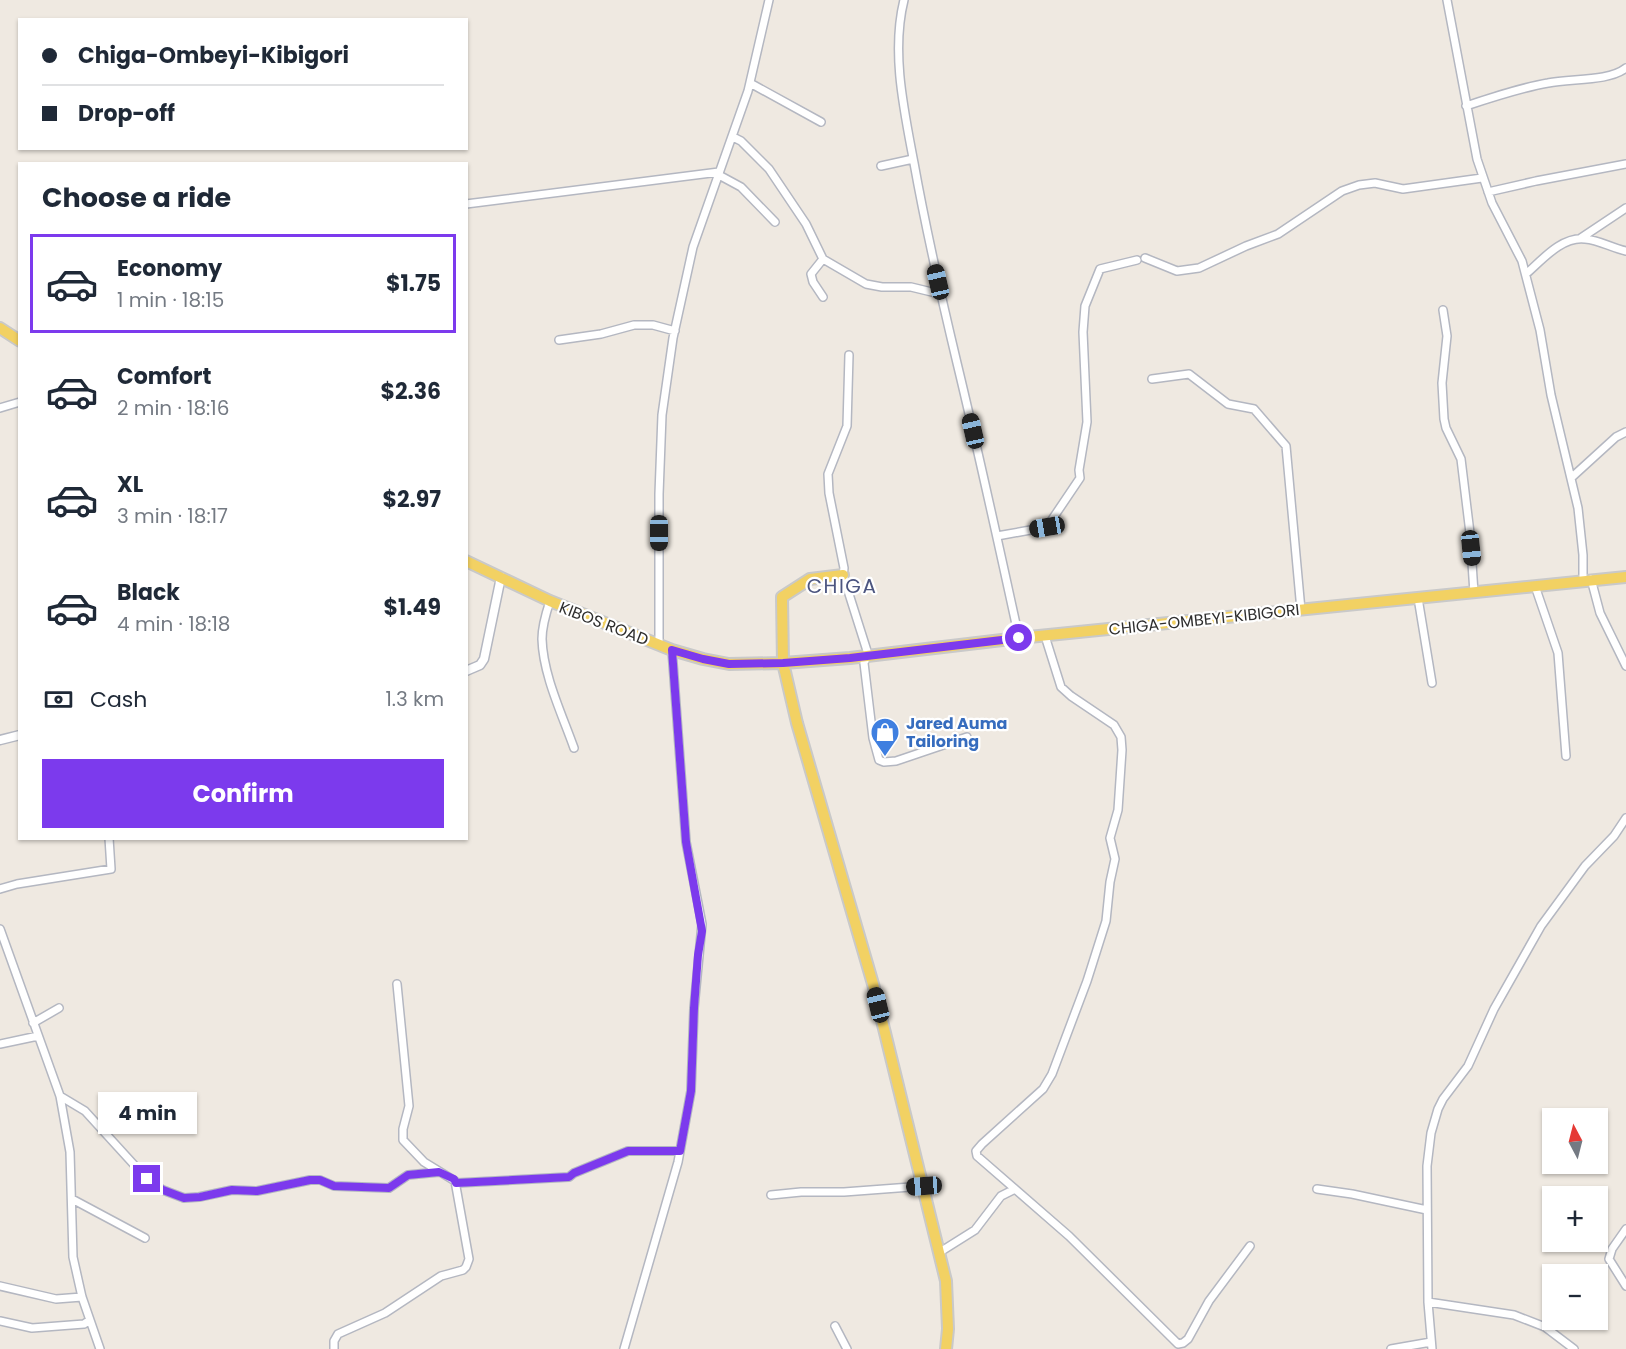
<!DOCTYPE html>
<html lang="en">
<head>
<meta charset="utf-8">
<style>
  body { margin:0; font-family:Poppins,sans-serif; background:#f2f2f3; color:#1f2937; height:100vh; display:flex; flex-direction:column; font-size:22px; white-space:nowrap }
  * { box-sizing:border-box; margin:0 }
  p { font-size:20px; color:#747a83 }
  .icon { flex:none; width:33px; height:33px; fill:none; stroke:currentColor; stroke-width:2; stroke-linecap:round; stroke-linejoin:round }
  .map { position:relative; flex:1; overflow:hidden }
  .drawer { position:absolute; left:18px; top:162px; width:450px; height:678px; display:flex; flex-direction:column; background:#fff; border-radius:0px; box-shadow:0 2px 4px #0004 }
  .drawer>* { flex:none }
  .banner { position:absolute; left:18px; top:18px; width:450px; height:132px; border-radius:0px; box-shadow:0 2px 4px #0004; display:grid; align-content:center; height:132px; padding:0 24px; background:#fff }
  .needle { width:39px; rotate:353deg }
  .tools { position:absolute; left:1542px; top:1108px; display:grid; gap:12px }
  .tools a { display:grid; place-items:center; width:66px; height:66px; border-radius:0px; background:#fff; box-shadow:0 2px 4px #0004; font-size:30px }
  .end { position:absolute; width:27px; height:27px; margin:-14px; border:8px solid #7c3aed; background:#fff; box-shadow:0 0 0 3px #fff }
  .from { border-radius:50% }
  .bubble { position:absolute; height:42px; border-radius:0px; background:#fff; box-shadow:0 2px 4px #0004; font-size:20px; font-weight:700; line-height:42px; text-align:center }
  .car { position:absolute; width:18px; height:36px; margin:-18px -9px; border-radius:8px; box-shadow:0 0 4px 2px #0007; background:linear-gradient(#222 24%,#8ab4d8 0 40%,#222 0 76%,#8ab4d8 0 86%,#222 0) }
  .banner b { display:flex; align-items:center; gap:21px; height:57px; font-size:22px }
  .banner b+b { border-top:2px solid #e0e1e3 }
  .banner i { width:15px; height:15px; background:#1f2937 }
  ul { padding:0; list-style:none }
  li { display:flex; align-items:center; gap:18px; height:99px; margin:0 12px 9px; padding:0 12px; border:3px solid transparent; border-radius:0px }
  li div { flex:1 }
  li b { display:block; font-size:22px }
  li em { font-style:normal; font-weight:700 }
  li.current { border-color:#7c3aed }
  li>.icon { width:54px; height:54px; stroke-width:1.5 }
  h2 { padding:0 24px; font-size:27px; line-height:72px }
  .pay { display:flex; align-items:center; gap:15px; height:66px; padding:0 24px; font-size:22px }
  .pay p { margin-inline-start:auto }
  .action { display:flex; gap:12px; margin-top:auto; padding:12px 24px }
  .action a { flex:1; height:69px; border-radius:0px; background:#7c3aed; color:#fff; font-size:24px; font-weight:700; line-height:69px; text-align:center }
  .map>svg:first-child { display:block }
</style>
</head>
<body>
<div class="map">
<svg width="1626" height="1349" viewBox="0 0 1626 1349">
  <rect width="100%" height="100%" fill="#efe9e1"/>
  <g fill="none" stroke-linecap="round" stroke-linejoin="round">
    <!-- minor casing -->
    <g stroke="#b4b7c1" stroke-width="10">
      <path id="minor" d="M904 0C891 52 904 110 914 163 926 230 941 296 957 363 979 454 999 546 1019 638
        M1447 0 1477 159 1492 203 1522 261 1540 330 1551 395 1578 508 1583 555V580
        M750 83 821 122
        M1466 106C1493 97 1520 88 1548 83 1571 78 1608 82 1626 68
        M733 137 741 141 769 169 806 224 823 259 866 284 882 287H911L940 294
        M881 166 913 159
        M717 174 741 187 775 222
        M1488 192 1536 181 1626 164
        M466 204 719 172
        M1581 238 1626 208
        M1145 258 1177 271 1199 268 1246 246 1278 234 1342 191 1359 185 1375 183 1403 189 1482 178
        M1526 274C1542 260 1562 236 1585 239 1599 240 1612 248 1626 251
        M823 297 813 282 811 274 823 259
        M1443 310 1447 336 1442 383 1444 419 1446 428 1461 459 1470 533 1474 593
        M559 340 601 334 634 325H653L675 331
        M849 355 847 426 828 474 829 493 844 568 843 575 868 654 864 663 873 738 879 760 884 762 896 761 967 737
        M1152 379 1189 374 1228 404 1254 409 1286 446 1301 610
        M0 408 20 402
        M1571 478 1616 437 1626 432
        M997 536 1047 527 1080 478 1079 470 1087 422 1083 332 1085 306 1100 269 1137 260
        M1591 579 1600 613 1626 666
        M1535 586 1558 653 1566 756
        M1418 598 1432 683
        M550 601C546 613 542 626 542 639 543 675 562 714 574 748
        M1045 636 1061 687 1071 696 1114 725 1121 737 1122 750 1118 810 1110 838 1115 859 1110 882 1106 921 1087 981 1052 1074 1043 1089 982 1144 976 1151 977 1156 1069 1236 1178 1344 1183 1343 1188 1339 1209 1301 1250 1246
        M659 644V494L662 415 673 338 693 247 748 91 769 0
        M0 889 17 884 111 869 109 838
        M0 929 60 1096 70 1152 73 1257 82 1297 100 1349
        M33 1023 59 1008
        M0 1044 38 1036
        M60 1096 85 1111 147 1179 163 1190 184 1198 199 1197 232 1190 257 1191 310 1180H320L334 1186 389 1188 408 1175 439 1172
        M456 1183 569 1177 574 1173 628 1151H680
        M1317 1189 1352 1194 1427 1210
        M771 1195 801 1192H844L924 1186
        M72 1199 145 1238
        M1626 1229 1612 1249 1609 1259 1626 1286
        M940 1252 975 1230 1001 1196 1015 1189
        M0 1286 56 1299 82 1297
        M1428 1302 1514 1315 1545 1327 1574 1349
        M0 1321 32 1328 84 1324 90 1320
        M835 1326 847 1349
        M334 1349V1341L338 1334 385 1313 441 1276 463 1270 466 1267 469 1259 455 1181 424 1162 403 1140V1129L409 1106 397 984
        M624 1349 678 1162 691 1091 694 1008 702 924 686 842 672 650
        M1391 1349 1431 1342
        M1432 1349 1428 1302 1427 1166 1431 1133 1438 1109 1443 1099 1468 1066 1494 1009 1541 926 1585 866 1614 836 1626 818"/>
    </g>
    <!-- tertiary casing -->
    <g stroke="#b4b7c1" stroke-width="11">
      <path id="tertiary" d="M466 671 480 665 484 659 501 577
        M0 740 20 735"/>
    </g>
    <!-- primary casing -->
    <g stroke="#c9c9c9" stroke-width="14">
      <path id="primary" d="M0 328 20 341
        M466 561 550 601 672 650 703 659 729 664 783 663 850 658 1019 638 1626 577
        M843 575 810 579 782 597 783 663 797 723 873 984 946 1281 948 1329 946 1349"/>
    </g>
    <!-- minor -->
    <use href="#minor" stroke="#fff" stroke-width="7"/>
    <!-- tertiary -->
    <use href="#tertiary" stroke="#fff" stroke-width="8"/>
    <!-- primary -->
    <use href="#primary" stroke="#f2d163" stroke-width="10"/>
  </g>
  <g fill="none" stroke-linecap="round" stroke-linejoin="round">
    <!-- route -->
    <path stroke="#7c3aed" stroke-width="8" d="M147 1179 163 1190 184 1198 200 1197 232 1190 257 1191 310 1180H320L334 1186 389 1188 408 1175 439 1172 454 1179 456 1183 569 1177 574 1173 628 1151H680L691 1091 694 1008 698 955 702 931 686 842 672 650 703 659 729 664 783 663 850 658 1019 638"/>
  </g>
  <!-- icons -->
  <defs>
    <g id="shop-pin" transform="scale(1.5)"><path d="M0 17L-7.5 6A9.5 9.5 0 1 1 7.5 6Z" fill="#3f7fe0" stroke="#fff"/><path d="M-5-2.5h2.3a2.7 3.5 0 0 1 5.4 0H5L5.5 6h-11ZM-1.5-2.5h3a1.5 2.3 0 0 0-3 0Z" fill="#fff"/></g>
  </defs>
  <g fill-rule="evenodd">
    <use href="#shop-pin" x="885" y="732"/>
  </g>
  <g text-anchor="middle" stroke-width="4.5" stroke-linejoin="round" paint-order="stroke">
    <!-- street labels -->
    <g font-size="16" fill="#2e2e2e" stroke="#fff">
      <text transform="translate(1204 619) rotate(-6)" y="6">CHIGA-OMBEYI-KIBIGORI</text>
      <text transform="translate(604 623) rotate(21)" y="6">KIBOS ROAD</text>
    </g>
    <!-- shop labels -->
    <g font-size="16" font-weight="bold" fill="#366cbe" stroke="#fff" text-anchor="start">
      <text x="906" y="729">Jared Auma<tspan x="906" dy="18">Tailoring</tspan></text>
    </g>
    <!-- quarter labels -->
    <g font-size="20" letter-spacing="1.5" fill="#4d5680" stroke="#fff">
      <text x="842" y="593">CHIGA</text>
    </g>
  </g>
</svg>
<div class="tools">
<a><svg class="needle" viewBox="-14 -14 28 28"><path d="M0-13l5 13h-10z" fill="#e53935"/><path d="M0 13l5-13h-10z" fill="#747a83"/></svg></a>
<a>+</a>
<a>−</a>
</div>
<i class="end from" style="left:1019px;top:638px"></i>
<i class="end" style="left:147px;top:1179px"></i>
<div class="bubble" style="left:98px;top:1092px;width:99px">4 min</div>
<i class="car" style="left:938px;top:282px;rotate:347deg"></i>
<i class="car" style="left:973px;top:431px;rotate:347deg"></i>
<i class="car" style="left:1047px;top:527px;rotate:260deg"></i>
<i class="car" style="left:659px;top:533px;rotate:180deg"></i>
<i class="car" style="left:1471px;top:548px;rotate:174deg"></i>
<i class="car" style="left:878px;top:1005px;rotate:346deg"></i>
<i class="car" style="left:924px;top:1186px;rotate:266deg"></i>
<div class="banner">
<b><i class="from"></i>Chiga-Ombeyi-Kibigori</b>
<b><i></i>Drop-off</b>
</div>
<section class="drawer">
<h2>Choose a ride</h2>
<ul>
<li class="current"><svg class="icon" aria-label="car" viewBox="0 0 24 24"><path d="M5 17H2v-5l4-1 3-4h7l3 4 3 1v5h-3M9 17h6M6 11h13"/><circle cx="7" cy="17" r="2"/><circle cx="17" cy="17" r="2"/></svg><div><b>Economy</b><p>1 min · 18:15</p></div><em>$1.75</em></li>
<li><svg class="icon" aria-label="car" viewBox="0 0 24 24"><path d="M5 17H2v-5l4-1 3-4h7l3 4 3 1v5h-3M9 17h6M6 11h13"/><circle cx="7" cy="17" r="2"/><circle cx="17" cy="17" r="2"/></svg><div><b>Comfort</b><p>2 min · 18:16</p></div><em>$2.36</em></li>
<li><svg class="icon" aria-label="car" viewBox="0 0 24 24"><path d="M5 17H2v-5l4-1 3-4h7l3 4 3 1v5h-3M9 17h6M6 11h13"/><circle cx="7" cy="17" r="2"/><circle cx="17" cy="17" r="2"/></svg><div><b>XL</b><p>3 min · 18:17</p></div><em>$2.97</em></li>
<li><svg class="icon" aria-label="car" viewBox="0 0 24 24"><path d="M5 17H2v-5l4-1 3-4h7l3 4 3 1v5h-3M9 17h6M6 11h13"/><circle cx="7" cy="17" r="2"/><circle cx="17" cy="17" r="2"/></svg><div><b>Black</b><p>4 min · 18:18</p></div><em>$1.49</em></li>
</ul>
<div class="pay"><svg class="icon" aria-label="cash" viewBox="0 0 24 24"><path d="M3 7h18v10H3z"/><circle cx="12" cy="12" r="2"/></svg>Cash<p>1.3 km</p></div>
<div class="action"><a>Confirm</a></div>
</section>
</div>
</body>
</html>
